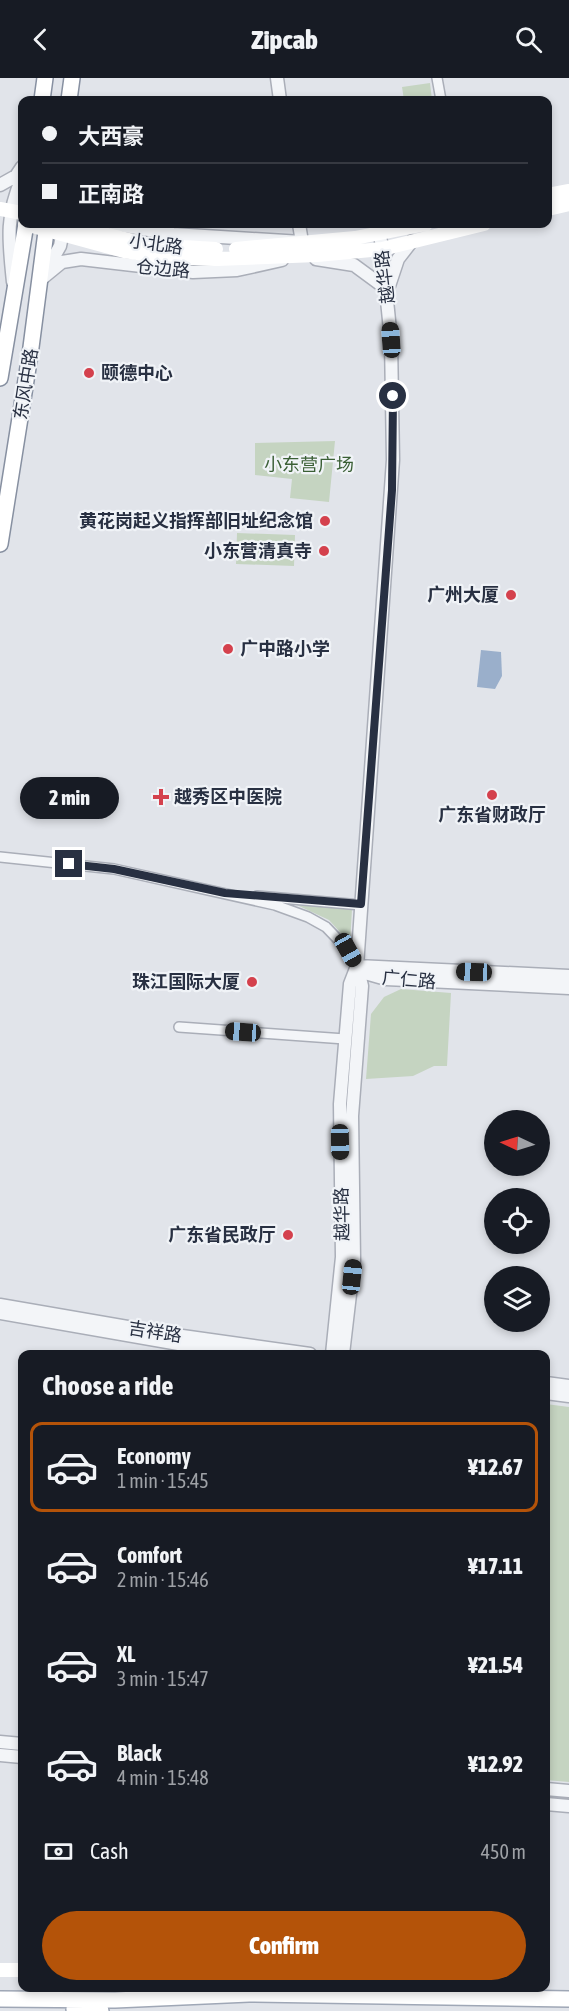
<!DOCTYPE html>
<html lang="en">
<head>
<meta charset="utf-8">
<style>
  body { margin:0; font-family:"Asap Condensed","Noto Sans SC",sans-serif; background:#242831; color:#f1f3f6; height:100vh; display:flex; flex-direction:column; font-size:22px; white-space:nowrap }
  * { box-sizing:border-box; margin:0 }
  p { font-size:20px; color:#9ea1a6 }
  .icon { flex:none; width:33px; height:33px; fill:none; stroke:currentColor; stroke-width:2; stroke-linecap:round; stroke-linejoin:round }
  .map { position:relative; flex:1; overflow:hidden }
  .side { position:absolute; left:18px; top:1272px; width:532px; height:642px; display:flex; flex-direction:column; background:#171b24; border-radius:12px; box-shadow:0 3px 9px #0003 }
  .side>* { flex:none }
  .hud { position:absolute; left:18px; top:18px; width:534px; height:132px; border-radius:12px; box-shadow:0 3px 9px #0003; display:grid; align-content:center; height:132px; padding:0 24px; background:#171b24 }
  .needle { width:39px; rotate:274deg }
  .tools { position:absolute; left:484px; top:1032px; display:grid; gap:12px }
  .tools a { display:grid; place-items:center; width:66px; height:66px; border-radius:50%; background:#171b24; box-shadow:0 3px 9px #0003; font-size:30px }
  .end { position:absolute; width:27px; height:27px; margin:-14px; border:8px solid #283042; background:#fff; box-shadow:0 0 0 3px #fff }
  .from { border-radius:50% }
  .bubble { position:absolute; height:42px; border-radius:21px; background:#171b24; box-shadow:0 3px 9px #0003; font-size:20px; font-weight:800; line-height:42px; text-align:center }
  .car { position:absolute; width:18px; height:36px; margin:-18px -9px; border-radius:8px; box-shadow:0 0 4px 2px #0007; background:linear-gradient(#222 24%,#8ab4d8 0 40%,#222 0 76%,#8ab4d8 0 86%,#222 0) }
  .hud b { display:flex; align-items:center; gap:21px; height:57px; font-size:22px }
  .hud b+b { border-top:2px solid #363941 }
  .hud i { width:15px; height:15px; background:#f1f3f6 }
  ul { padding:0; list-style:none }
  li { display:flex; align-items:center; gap:18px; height:90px; margin:0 12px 9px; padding:0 12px; border:3px solid transparent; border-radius:12px }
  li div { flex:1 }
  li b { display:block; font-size:22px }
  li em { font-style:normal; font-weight:800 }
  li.selected { border-color:#b45309 }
  li>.icon { width:54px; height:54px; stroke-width:1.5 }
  h2 { padding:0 24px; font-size:27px; line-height:72px }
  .pay { display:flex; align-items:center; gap:15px; height:66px; padding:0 24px; font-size:22px }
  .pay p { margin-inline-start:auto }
  .primary-button { display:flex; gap:12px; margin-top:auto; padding:12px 24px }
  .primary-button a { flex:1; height:69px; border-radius:36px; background:#b45309; color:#fff; font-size:24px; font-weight:800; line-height:69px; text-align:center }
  header { display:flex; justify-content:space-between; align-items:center; height:78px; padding:0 24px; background:#171b24; font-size:27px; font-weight:800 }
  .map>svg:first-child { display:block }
</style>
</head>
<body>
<header><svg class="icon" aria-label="back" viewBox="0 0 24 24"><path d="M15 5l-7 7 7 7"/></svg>Zipcab<svg class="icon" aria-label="search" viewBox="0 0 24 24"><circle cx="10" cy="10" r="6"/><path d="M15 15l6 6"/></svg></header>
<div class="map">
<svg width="569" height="1933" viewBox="0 0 569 1933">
  <rect width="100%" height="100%" fill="#e1e4ea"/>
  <!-- green -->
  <path fill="#c5d4c1" d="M430 5 432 22H404L402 9Z
    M335 363 329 424 290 420 292 401 255 397V365Z
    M237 455 295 457 294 488 236 486Z
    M297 827 352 831 350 865 329 842Z
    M401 911 451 915 447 988H434L413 998 366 1001 371 936 384 919Z
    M546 1326 569 1329V1704L546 1702Z"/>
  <!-- water -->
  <path fill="#9aafcb" d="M481 572 501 574 502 598 495 611 477 609Z"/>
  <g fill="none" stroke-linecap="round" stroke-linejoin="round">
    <!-- minor casing -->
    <g stroke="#aaaeb8" stroke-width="12">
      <path id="minor" d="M437 0 441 22
        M0 779 114 791 275 827 308 839 326 849 348 872 357 888
        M257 818 361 827
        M179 949 345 961"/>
    </g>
    <!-- tertiary casing -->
    <g stroke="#aaaeb8" stroke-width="15">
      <path id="tertiary" d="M277 0 280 22
        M0 107 16 98 22 89
        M113 146 173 156 302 164 299 146
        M316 181 354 187 388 212
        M47 191 60 168 64 149
        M40 202 62 184 81 181 193 194 237 192 282 182
        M13 204C9 164 5 139 22 100
        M389 208 398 181 412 163
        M357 888 365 895 386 901 569 910
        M357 888 569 898
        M0 1227 168 1256 310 1276
        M0 1235 236 1276
        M332 1276 342 1179 340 1026 350 906 357 888
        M343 1276 354 1182 352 1038 362 908 357 888 393 382 391 262 381 163
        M546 1305 569 1308
        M546 1315 569 1318
        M0 1664 22 1666
        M0 1677 22 1679
        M546 1711 569 1713
        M546 1726 569 1728"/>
    </g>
    <!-- primary casing -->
    <g stroke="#9fa7b6" stroke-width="18">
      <path id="primary" d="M0 1921 115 1922 249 1916 569 1921
        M74 1931 101 1933"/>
    </g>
    <!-- trunk casing -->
    <g stroke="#8790a1" stroke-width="18">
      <path id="trunk" d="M42 22 45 0
        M69 22 72 0
        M0 300 26 146
        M0 466 30 277 47 146"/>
    </g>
    <!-- minor -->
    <use href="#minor" stroke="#f3f5f8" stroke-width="9"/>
    <!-- tertiary -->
    <use href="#tertiary" stroke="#f3f5f8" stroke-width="12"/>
    <!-- secondary -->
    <path stroke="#fff" stroke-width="14" d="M548 117 569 113
      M548 131 569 126
      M236 171 355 160 426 146
      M217 181 317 177 382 171 484 146
      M0 1892H22
      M134 1910 166 1914"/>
    <!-- primary -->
    <use href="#primary" stroke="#fff" stroke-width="15"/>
    <!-- trunk -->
    <use href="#trunk" stroke="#fff" stroke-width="15"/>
    <!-- secondary-bridge -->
    <path stroke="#fff" stroke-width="14" d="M0 131 22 135
      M25 146 124 173 165 179 217 181
      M62 146 150 167 216 171"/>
  </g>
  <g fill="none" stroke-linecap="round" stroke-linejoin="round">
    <!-- route -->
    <path stroke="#283042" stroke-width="8" d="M69 786 114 791 225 815 361 826 392 412 393 318"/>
  </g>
  <!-- markers -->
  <g fill="#d4414d" stroke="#f0f3f7" stroke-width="2">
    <circle cx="89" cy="295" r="6"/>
    <circle cx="325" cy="443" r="6"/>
    <circle cx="324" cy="473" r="6"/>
    <circle cx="511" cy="517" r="6"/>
    <circle cx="228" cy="571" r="6"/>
    <circle cx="492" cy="717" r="6"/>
    <path d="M158 710h6v6h6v6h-6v6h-6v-6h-6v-6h6z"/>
    <circle cx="252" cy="904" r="6"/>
    <circle cx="288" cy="1157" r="6"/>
  </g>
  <g text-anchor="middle" stroke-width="4.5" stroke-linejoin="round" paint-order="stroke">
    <!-- street labels -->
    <g font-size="18" fill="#283042" stroke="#f0f3f7">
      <text transform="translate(156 166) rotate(8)" y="6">小北路</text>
      <text transform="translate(163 191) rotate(5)" y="6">仓边路</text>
      <text transform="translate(385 199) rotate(-97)" y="6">越华路</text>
      <text transform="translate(26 306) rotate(-81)" y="6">东风中路</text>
      <text transform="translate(409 902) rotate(5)" y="6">广仁路</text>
      <text transform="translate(342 1136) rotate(-91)" y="6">越华路</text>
      <text transform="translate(155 1254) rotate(9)" y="6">吉祥路</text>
    </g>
    <!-- poi labels -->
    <g font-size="18" font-weight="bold" fill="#283042" stroke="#f0f3f7" text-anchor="end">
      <text x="101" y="301" text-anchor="start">颐德中心</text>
      <text x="313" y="449">黄花岗起义指挥部旧址纪念馆</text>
      <text x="312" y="479">小东营清真寺</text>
      <text x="499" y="523">广州大厦</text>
      <text x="240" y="577" text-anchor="start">广中路小学</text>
      <text x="174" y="725" text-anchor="start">越秀区中医院</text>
      <text x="492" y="743" text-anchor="middle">广东省财政厅</text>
      <text x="240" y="910">珠江国际大厦</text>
      <text x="276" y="1163">广东省民政厅</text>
    </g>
    <!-- park labels -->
    <g font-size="18" fill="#3a5f35" stroke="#f0f3f7">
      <text x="309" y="393">小东营广场</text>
    </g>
  </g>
</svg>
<div class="tools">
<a><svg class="needle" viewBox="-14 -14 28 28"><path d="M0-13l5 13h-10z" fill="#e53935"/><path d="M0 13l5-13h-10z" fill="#9ea1a6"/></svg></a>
<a><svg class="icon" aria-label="locate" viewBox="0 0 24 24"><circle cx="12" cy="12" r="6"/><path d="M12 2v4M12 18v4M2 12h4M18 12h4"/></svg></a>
<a><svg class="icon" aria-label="layers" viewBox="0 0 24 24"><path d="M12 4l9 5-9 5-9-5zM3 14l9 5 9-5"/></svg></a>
</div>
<i class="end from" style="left:393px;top:318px"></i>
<i class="end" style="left:69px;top:786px"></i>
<div class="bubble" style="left:20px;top:699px;width:99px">2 min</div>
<i class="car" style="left:391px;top:262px;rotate:356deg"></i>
<i class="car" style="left:348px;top:872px;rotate:151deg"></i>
<i class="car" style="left:474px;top:894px;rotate:272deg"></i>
<i class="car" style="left:243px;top:954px;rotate:274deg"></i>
<i class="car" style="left:340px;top:1064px;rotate:179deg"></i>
<i class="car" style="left:352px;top:1199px;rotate:6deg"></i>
<div class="hud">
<b><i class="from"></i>大西豪</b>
<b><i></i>正南路</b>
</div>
<section class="side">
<h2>Choose a ride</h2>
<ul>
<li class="selected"><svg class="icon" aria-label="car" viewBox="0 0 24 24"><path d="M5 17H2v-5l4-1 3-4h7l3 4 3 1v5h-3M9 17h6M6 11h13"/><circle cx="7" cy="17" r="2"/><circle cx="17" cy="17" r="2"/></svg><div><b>Economy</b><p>1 min · 15:45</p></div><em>¥12.67</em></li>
<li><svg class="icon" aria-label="car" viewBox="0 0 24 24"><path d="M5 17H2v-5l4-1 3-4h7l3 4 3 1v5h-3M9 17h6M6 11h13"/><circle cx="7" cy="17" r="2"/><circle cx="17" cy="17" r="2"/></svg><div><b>Comfort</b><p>2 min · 15:46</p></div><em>¥17.11</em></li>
<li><svg class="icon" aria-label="car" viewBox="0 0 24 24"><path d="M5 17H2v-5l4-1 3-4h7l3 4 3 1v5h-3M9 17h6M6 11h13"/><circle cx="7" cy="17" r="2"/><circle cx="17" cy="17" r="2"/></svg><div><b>XL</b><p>3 min · 15:47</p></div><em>¥21.54</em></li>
<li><svg class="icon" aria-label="car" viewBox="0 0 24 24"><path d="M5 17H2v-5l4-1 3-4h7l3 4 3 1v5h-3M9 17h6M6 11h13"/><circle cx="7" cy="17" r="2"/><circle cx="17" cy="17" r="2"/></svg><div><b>Black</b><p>4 min · 15:48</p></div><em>¥12.92</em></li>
</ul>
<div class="pay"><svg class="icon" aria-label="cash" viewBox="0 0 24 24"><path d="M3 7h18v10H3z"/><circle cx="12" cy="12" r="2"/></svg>Cash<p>450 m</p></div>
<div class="primary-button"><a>Confirm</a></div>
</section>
</div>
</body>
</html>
